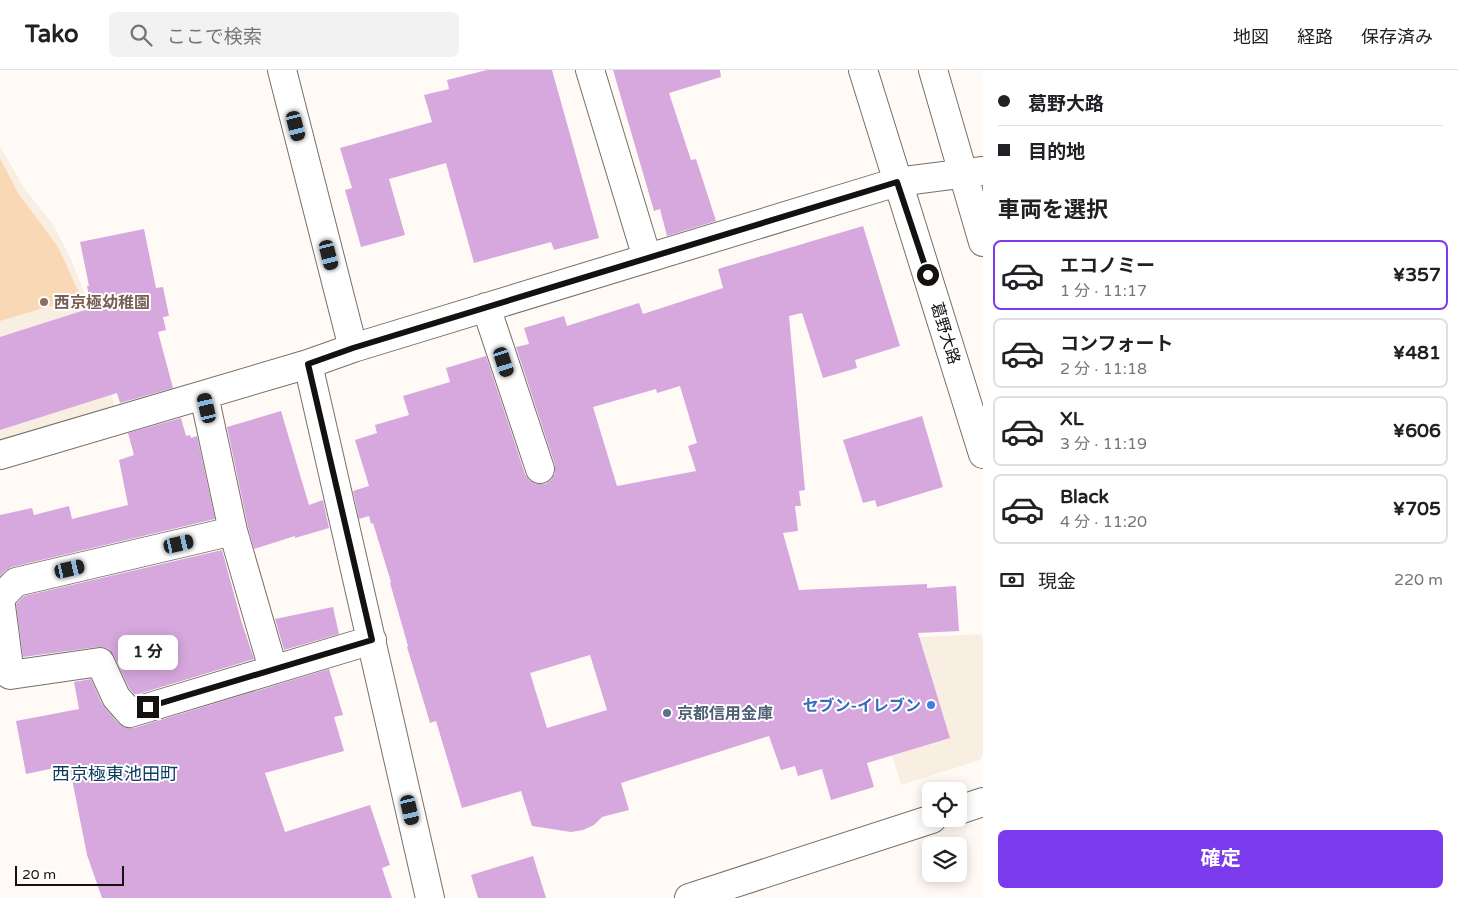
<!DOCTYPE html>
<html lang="ja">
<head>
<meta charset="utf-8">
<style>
  body { margin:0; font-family:"Varela Round","Noto Sans JP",sans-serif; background:#f2f2f2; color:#202124; height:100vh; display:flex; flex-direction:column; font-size:19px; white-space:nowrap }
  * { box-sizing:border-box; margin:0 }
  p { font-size:16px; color:#757577 }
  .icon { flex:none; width:28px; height:28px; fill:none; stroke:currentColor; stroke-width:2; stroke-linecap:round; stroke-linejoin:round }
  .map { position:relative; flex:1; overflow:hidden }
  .panel { display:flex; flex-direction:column; background:#fff; width:475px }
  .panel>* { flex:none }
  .banner { display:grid; align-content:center; height:110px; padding:0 15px; background:#fff }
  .buttons { position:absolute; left:922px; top:712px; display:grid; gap:10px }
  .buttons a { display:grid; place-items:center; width:45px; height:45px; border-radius:8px; background:#fff; box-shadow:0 2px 12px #0003; font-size:25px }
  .scale { position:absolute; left:15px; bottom:12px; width:109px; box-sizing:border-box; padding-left:5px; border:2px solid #14110e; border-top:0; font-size:14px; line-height:18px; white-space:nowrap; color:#14110e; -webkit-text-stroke:4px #fff; paint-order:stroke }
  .end { position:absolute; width:22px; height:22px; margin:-11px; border:6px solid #14110e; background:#fff; box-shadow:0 0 0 2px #fff }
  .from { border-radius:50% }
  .bubble { position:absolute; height:35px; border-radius:8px; background:#fff; box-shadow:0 2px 12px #0003; font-size:16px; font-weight:700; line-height:35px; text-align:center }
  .car { position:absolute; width:15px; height:30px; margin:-15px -8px; border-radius:6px; box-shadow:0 0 4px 1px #0007; background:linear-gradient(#222 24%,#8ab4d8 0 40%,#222 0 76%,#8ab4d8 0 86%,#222 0) }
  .banner b { display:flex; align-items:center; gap:18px; height:48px; font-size:19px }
  .banner b+b { border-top:1px solid #e0e0e0 }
  .banner i { width:12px; height:12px; background:#202124 }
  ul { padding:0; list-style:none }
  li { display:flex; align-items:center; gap:15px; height:70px; margin:0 10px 8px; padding:0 5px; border:2px solid #e0e0e0; border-radius:8px }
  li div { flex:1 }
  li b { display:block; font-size:19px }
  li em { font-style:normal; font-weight:700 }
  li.on { border-color:#7c3aed }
  li>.icon { width:45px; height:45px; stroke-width:1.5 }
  h2 { padding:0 15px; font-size:22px; line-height:60px }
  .pay { display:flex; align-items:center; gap:12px; height:55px; padding:0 15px; font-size:19px }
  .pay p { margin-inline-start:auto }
  .button { display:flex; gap:10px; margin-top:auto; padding:10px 15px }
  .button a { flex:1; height:58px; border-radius:8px; background:#7c3aed; color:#fff; font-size:20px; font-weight:700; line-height:58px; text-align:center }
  header { display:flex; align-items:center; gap:30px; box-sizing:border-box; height:70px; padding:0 25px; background:#fff; border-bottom:1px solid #e0e0e0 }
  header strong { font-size:24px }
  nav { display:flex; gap:28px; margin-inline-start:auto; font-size:18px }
  .search { width:350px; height:45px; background:#f2f2f2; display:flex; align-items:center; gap:12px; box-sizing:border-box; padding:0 18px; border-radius:8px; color:#757577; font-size:19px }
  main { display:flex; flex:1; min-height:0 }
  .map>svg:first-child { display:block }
</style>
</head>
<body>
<header>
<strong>Tako</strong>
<div class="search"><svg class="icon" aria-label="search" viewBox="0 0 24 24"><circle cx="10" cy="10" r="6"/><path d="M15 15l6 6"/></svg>ここで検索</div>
<nav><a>地図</a><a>経路</a><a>保存済み</a></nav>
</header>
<main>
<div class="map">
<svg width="983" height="828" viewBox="0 0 983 828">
  <rect width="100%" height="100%" fill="#fffaf5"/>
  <!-- built -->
  <path fill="#f8eee2" d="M0 76 24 118 52 153 71 189 105 275 100 284 116 340 0 375Z
    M981 564 983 570V684L980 690 901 715 892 685 903 568Z"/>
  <!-- green -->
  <path fill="#f9d8b6" d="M0 88 18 123 58 177 81 227 0 251Z"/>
  <!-- building -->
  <path fill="#d6a8de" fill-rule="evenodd" d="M487 0H552L599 168 554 180 551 172 474 193 446 93 389 109 405 165 361 177 345 120 352 118 340 78 432 52 424 25 449 19 447 10Z
    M613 0H720L721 7 669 23 691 90 696 89 716 151 667 166 660 139 654 141Z
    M863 156 900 276 855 290 857 298 823 308 802 243 789 246 805 420 799 421 801 436H795L798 461 783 463 799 520 927 514V518L956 516 959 561 918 563 950 668 867 693 874 717 831 730 822 699 798 706 795 696 781 700 769 666 621 713 629 740 602 747 594 755 583 760 571 762 532 756 521 721 462 738 436 651 430 653 425 636 407 577 408 576 390 513 391 512 373 453 371 454 369 446 359 449 353 421 369 416 355 370 377 363 375 355 409 345 403 326 450 312 446 298 486 286 525 404 529 410 536 414H545L551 410 555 403V395L516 277 529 274 524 258 564 246 567 256 639 233 643 244 723 218 718 199ZM680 316 697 373 688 376 696 401 617 416 593 337 656 319 657 323ZM590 585 607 640 547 658 530 603Z
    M144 159 156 218 163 217 169 246 163 247 166 260 158 262 173 318 120 333 117 323 0 360V267L91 238 87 216H89L80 172Z
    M281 341 309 435 323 430 329 458 295 468V466L254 479 248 457 227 357Z
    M922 346 943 417 877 437 875 430 863 433 843 370Z
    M181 348 186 366 190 365 191 368 197 366 215 449 12 497 5 501 0 506V445L32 438 34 445 69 436 72 449 128 435 119 390 134 385 128 363Z
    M222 480 241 550 254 589 135 625 129 618 114 586 107 578 98 577 23 587 16 534 24 526Z
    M333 537 339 564 284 580 275 549Z
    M329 599 343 645 334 647 344 681 265 703 285 762 370 735 390 795 382 798 392 828H102L87 785 70 699 65 700 64 696 26 704 16 651 79 639 74 612 91 609 102 634 118 653 125 658H134Z
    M533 786 546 828H478L471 805Z"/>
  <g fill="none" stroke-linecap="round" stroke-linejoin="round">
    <!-- minor casing -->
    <g stroke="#777068" stroke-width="30">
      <path id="minor" d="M282 0 353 278
        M590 0 647 188
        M863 0 983 384
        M933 0 983 172
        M486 237 540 399
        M308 294 430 828
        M204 325 233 461 273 599
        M0 385 308 294 353 278 897 112 983 101
        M233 461 16 512 0 528 10 605 100 592 116 627 130 643 372 570
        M959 740 983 732
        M689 828 932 749"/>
    </g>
    <!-- minor -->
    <use href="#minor" stroke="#fff" stroke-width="28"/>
  </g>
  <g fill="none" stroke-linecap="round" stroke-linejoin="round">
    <!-- route -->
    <path stroke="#14110e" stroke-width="6" d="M148 637 372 570 308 294 353 278 897 112 928 205"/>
  </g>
  <!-- markers -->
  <circle fill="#8d6e63" stroke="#fff" stroke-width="2" cx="44" cy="232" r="5"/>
  <circle fill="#3f7fe0" stroke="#fff" stroke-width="2" cx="931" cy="635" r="5"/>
  <circle fill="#5c6f8a" stroke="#fff" stroke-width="2" cx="667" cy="643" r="5"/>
  <g text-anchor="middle" stroke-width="4" stroke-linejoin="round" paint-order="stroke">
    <!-- education labels -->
    <g font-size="16" font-weight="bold" fill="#785e54" stroke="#fff" text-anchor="start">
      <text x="54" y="238">西京極幼稚園</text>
    </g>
    <!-- street labels -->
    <g font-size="16" fill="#14110e" stroke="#fff">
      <text transform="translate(946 263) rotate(73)" y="6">葛野大路</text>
    </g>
    <!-- shop labels -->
    <g font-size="16" font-weight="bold" fill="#366cbe" stroke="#fff" text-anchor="end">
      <text x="921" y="641">セブン-イレブン</text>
    </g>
    <!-- service labels -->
    <g font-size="16" font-weight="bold" fill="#4e5e75" stroke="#fff" text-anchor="start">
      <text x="677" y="649">京都信用金庫</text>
    </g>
    <!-- neighbourhood labels -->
    <g font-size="18" fill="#0e3d61" stroke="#fff">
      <text x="115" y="710">西京極東池田町</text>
    </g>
  </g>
</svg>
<div class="buttons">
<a><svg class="icon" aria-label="locate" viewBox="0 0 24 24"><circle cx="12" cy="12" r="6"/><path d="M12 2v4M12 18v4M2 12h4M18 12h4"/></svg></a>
<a><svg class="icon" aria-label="layers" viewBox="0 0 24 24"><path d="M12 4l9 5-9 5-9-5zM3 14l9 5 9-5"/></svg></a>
</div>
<div class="scale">20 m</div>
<i class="end from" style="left:928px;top:205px"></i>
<i class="end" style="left:148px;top:637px"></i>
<div class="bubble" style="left:118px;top:565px;width:60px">1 分</div>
<i class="car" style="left:296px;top:56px;rotate:166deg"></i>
<i class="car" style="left:329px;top:185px;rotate:166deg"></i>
<i class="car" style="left:504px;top:292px;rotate:162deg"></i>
<i class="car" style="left:207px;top:338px;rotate:347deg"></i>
<i class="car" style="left:179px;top:474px;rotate:77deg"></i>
<i class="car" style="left:70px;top:499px;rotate:77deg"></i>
<i class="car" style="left:410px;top:740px;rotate:167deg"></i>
</div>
<section class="panel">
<div class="banner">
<b><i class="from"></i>葛野大路</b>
<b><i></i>目的地</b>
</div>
<h2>車両を選択</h2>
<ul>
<li class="on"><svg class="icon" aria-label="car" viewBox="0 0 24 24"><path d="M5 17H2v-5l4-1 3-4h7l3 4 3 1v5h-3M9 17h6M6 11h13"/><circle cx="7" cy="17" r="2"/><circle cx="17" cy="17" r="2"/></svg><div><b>エコノミー</b><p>1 分 · 11:17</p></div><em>¥357</em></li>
<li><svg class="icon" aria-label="car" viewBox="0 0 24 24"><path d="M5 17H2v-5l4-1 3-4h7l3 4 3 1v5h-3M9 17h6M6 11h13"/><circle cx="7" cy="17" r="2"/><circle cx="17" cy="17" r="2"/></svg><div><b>コンフォート</b><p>2 分 · 11:18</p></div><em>¥481</em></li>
<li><svg class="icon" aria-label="car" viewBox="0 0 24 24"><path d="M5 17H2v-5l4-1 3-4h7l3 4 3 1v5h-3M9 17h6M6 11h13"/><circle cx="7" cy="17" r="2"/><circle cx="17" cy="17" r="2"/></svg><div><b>XL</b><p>3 分 · 11:19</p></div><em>¥606</em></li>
<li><svg class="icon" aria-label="car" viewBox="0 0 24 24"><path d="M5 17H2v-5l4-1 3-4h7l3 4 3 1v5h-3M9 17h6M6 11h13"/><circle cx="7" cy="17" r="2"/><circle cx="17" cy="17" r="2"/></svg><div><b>Black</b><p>4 分 · 11:20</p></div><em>¥705</em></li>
</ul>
<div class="pay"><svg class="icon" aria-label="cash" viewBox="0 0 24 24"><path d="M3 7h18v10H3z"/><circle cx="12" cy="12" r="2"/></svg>現金<p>220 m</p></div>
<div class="button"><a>確定</a></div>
</section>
</main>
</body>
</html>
